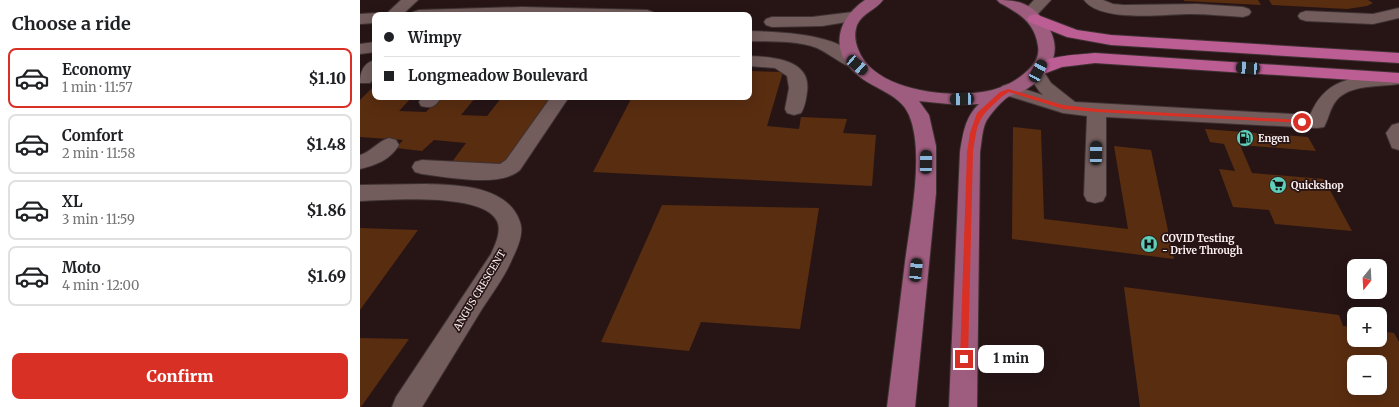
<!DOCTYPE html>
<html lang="en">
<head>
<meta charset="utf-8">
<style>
  body { margin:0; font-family:Merriweather,serif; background:#f6f6f6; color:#202124; height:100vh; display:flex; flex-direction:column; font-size:15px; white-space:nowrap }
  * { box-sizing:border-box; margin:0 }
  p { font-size:13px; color:#757577 }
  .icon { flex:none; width:22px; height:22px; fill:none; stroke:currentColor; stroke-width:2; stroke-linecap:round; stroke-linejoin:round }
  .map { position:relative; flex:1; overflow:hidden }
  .panel { display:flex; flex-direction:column; background:#fff; width:360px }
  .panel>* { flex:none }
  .hud { position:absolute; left:12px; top:12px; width:380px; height:88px; border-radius:8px; box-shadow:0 4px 16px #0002; display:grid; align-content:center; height:88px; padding:0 12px; background:#fff }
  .needle { width:26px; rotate:198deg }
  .buttons { position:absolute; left:987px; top:259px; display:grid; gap:8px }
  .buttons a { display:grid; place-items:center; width:40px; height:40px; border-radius:8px; background:#fff; box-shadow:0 4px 16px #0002; font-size:20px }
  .end { position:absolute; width:18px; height:18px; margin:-9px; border:5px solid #d93025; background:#fff; box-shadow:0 0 0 2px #fff }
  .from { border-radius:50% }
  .bubble { position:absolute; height:28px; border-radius:8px; background:#fff; box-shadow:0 4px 16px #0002; font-size:13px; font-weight:800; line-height:28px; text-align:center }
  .car { position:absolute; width:12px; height:24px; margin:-12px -6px; border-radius:5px; box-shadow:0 0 3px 1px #0007; background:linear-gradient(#222 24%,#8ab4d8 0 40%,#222 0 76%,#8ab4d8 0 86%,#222 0) }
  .hud b { display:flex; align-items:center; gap:14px; height:38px; font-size:15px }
  .hud b+b { border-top:1px solid #e0e0e0 }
  .hud i { width:10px; height:10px; background:#202124 }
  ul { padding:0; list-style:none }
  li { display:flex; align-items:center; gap:12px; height:60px; margin:0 8px 6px; padding:0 4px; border:2px solid #e0e0e0; border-radius:8px }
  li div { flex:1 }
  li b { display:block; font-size:15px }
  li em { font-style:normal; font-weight:800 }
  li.active { border-color:#d93025 }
  li>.icon { width:36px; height:36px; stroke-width:1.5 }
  h2 { padding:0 12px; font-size:18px; line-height:48px }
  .button { display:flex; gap:8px; margin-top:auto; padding:8px 12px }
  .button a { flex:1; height:46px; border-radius:8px; background:#d93025; color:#fff; font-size:16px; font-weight:800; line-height:46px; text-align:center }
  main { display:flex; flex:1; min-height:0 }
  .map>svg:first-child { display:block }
</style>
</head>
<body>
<main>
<section class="panel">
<h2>Choose a ride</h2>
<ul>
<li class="active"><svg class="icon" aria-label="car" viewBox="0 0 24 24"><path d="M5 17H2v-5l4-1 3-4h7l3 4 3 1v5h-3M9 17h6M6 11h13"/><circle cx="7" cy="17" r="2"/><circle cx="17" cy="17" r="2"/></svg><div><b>Economy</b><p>1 min · 11:57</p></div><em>$1.10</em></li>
<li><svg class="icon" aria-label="car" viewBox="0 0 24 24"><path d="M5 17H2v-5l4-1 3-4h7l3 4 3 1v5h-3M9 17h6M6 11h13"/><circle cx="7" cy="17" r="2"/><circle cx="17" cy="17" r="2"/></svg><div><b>Comfort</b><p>2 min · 11:58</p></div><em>$1.48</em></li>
<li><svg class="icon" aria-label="car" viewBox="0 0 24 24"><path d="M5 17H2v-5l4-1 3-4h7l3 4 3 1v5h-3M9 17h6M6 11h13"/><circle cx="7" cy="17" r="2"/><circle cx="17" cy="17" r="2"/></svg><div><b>XL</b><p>3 min · 11:59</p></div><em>$1.86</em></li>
<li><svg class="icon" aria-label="car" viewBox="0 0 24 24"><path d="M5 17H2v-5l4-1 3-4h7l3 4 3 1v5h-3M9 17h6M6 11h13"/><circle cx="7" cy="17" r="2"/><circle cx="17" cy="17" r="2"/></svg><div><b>Moto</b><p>4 min · 12:00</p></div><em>$1.69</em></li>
</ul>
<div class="button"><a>Confirm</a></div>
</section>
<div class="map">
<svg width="1039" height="407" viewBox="0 0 1039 407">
  <rect width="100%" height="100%" fill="#271516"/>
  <!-- building -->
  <path fill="#592d10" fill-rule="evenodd" d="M824 0H898L901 5 824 1Z
    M909 0H1008L1013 3 1007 6 987 9 912 5Z
    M389 71 423 72 407 126 439 129 441 117 487 119 483 133 516 135 512 186 233 172 272 97H389Z
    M15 85V97H52L39 111 66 112 80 97H116L101 115 127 116 142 97H196L145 169 89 166 106 143 74 140 62 151 36 148 43 140 0 137V100Z
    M653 127 681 130 684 219 768 229 754 146 791 150 814 259 652 239Z
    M845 129 948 137 956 151 880 145 892 173 964 179 992 231 915 224 909 210 873 207 859 169 875 171 864 144 850 142Z
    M302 205 459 208 440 329 341 322 329 351 241 342Z
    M0 228 58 230 0 310Z
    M764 287 979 315 983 326 994 327V340H1020V331L1034 333 1039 342V407H780ZM994 362H1020V388H994Z
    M0 338 49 339 1 407H0Z"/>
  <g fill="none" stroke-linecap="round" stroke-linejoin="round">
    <!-- minor casing -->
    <g stroke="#3f3232" stroke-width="2">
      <path id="minor" d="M41 0H58L42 15H25Z
        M674 0H691L675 17H663L661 14Z
        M724 0H743L753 4 764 5 837 4 883 7 889 9 891 12 889 15 883 17C866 16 848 14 831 14 805 14 741 23 724 0Z
        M162 7 287 10 293 12 295 15H51L53 12 59 10Z
        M1039 8V18L1013 24 946 21 940 19 938 16 940 13 946 11 1013 14Z
        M493 12 499 14 501 17 499 20 462 26 412 27 406 25 404 22 406 19 412 17H452Z
        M15 13 21 15H15V23L0 24V14Z
        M389 31C424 32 483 33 506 65L503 69C490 72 471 54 457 48 436 40 411 42 389 41Z
        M15 42V52L0 54V44Z
        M389 56C412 57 452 59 447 92 446 99 445 107 441 113L434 115 427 113 425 109 429 88 427 76 415 68 389 66Z
        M15 60V77L10 83H0C0 72 3 63 15 60Z
        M676 68 682 69 691 83 715 102 950 115C968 73 999 78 1039 74V84C1020 87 989 84 976 101 970 108 969 118 964 127L957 128 746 117V195L743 201 735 203 727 201 724 195 727 116 703 113 642 94 639 90 642 86 648 84 683 95 679 91 667 73 670 69Z
        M62 97H81C76 106 72 109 61 106L59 102Z
        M191 97H209L160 170C140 188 88 177 62 174L55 172 52 167 55 162 62 160 140 164 146 160Z
        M1039 123V150L1032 148 1026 133 1032 125Z
        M29 138 36 140 39 145C30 160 16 165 0 169V155C11 152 18 141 29 138Z
        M65 184C96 185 148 185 160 222 164 233 158 247 153 257 146 275 133 292 122 309 102 342 82 374 62 407H32L36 397 131 254C135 245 142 231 137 221 123 192 28 200 0 201V185Z"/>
    </g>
    <!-- major casing -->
    <g stroke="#3f3232" stroke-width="2">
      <path id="major" d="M505 0H523C516 10 502 13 497 25 494 34 495 41 498 49 513 90 585 98 622 92 638 90 654 83 666 72 674 65 680 57 678 46 675 23 659 13 640 3L637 0C659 0 671 3 685 22 705 49 692 74 665 90 660 93 653 94 648 97 642 101 633 111 629 117 622 125 622 141 620 152L617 407H589L600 152C603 134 605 117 619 104L599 105 559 101 569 115 576 146V193L555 407H527C533 359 539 311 545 262 550 222 565 152 549 115 541 95 515 89 500 77 469 54 475 20 505 0Z"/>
    </g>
    <!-- highway casing -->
    <g stroke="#3f3232" stroke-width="2">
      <path id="highway" d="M675 14 717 30 751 35 1039 53V63L751 45 707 37 669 22 667 19 669 16Z
        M735 53 1039 73V83L735 63 702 67 678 76 672 75 669 71C680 55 717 55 735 53Z"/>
    </g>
    <!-- minor -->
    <use href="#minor" fill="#725c5c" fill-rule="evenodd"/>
    <!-- major -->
    <use href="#major" fill="#9e5d7e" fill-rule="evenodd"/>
    <!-- highway -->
    <use href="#highway" fill="#bc5d94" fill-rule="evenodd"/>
  </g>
  <!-- route -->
  <path fill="#d93025" d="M648 89 703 105 737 109 942 120 945 122 942 123 737 112 703 109 649 92C643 95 639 99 634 104 616 120 617 128 613 152L608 359 604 363 600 359 607 152 610 133 617 113 640 92Z"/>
  <!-- icons -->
  <defs>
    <g id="fuel-disc" transform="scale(0.9)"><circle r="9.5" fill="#5eceb8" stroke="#271516"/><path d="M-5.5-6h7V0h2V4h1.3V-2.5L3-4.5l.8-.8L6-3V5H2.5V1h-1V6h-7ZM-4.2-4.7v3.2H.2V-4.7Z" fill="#111"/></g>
    <g id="supermarket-disc" transform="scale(0.9)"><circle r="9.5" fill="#5eceb8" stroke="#271516"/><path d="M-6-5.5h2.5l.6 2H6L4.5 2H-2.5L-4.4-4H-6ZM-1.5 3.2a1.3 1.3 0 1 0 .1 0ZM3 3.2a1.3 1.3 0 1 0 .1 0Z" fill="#111"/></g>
    <g id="hospital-disc" transform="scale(0.9)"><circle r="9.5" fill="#5eceb8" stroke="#271516"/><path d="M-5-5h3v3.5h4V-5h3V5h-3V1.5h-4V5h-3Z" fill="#111"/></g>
  </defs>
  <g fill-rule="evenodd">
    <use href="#fuel-disc" x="885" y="138"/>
    <use href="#supermarket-disc" x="918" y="185"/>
    <use href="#hospital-disc" x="789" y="244"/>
  </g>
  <g text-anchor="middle" stroke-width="3.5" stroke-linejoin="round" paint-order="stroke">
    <!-- poi labels -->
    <g font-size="10" font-weight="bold" fill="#fdf0f0" stroke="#271516" text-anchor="start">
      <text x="898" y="142">Engen</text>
      <text x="931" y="189">Quickshop</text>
      <text x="802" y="242">COVID Testing<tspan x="802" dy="12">- Drive Through</tspan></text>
    </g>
    <!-- street labels -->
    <g font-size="10" fill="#fdf0f0" stroke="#271516">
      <text transform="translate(119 290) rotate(-59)" y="4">ANGUS CRESCENT</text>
    </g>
  </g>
</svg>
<div class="buttons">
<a><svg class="needle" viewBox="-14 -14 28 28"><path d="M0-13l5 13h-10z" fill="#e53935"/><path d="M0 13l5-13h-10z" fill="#757577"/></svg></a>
<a>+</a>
<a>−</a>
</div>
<i class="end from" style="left:942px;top:122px"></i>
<i class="end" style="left:604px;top:359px"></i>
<div class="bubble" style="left:618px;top:345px;width:66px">1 min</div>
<i class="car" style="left:497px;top:65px;rotate:131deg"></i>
<i class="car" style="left:888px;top:68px;rotate:274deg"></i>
<i class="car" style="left:678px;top:71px;rotate:28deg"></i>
<i class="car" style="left:602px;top:99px;rotate:268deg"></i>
<i class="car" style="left:736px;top:153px;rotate:1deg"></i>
<i class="car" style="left:566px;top:162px;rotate:1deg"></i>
<i class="car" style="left:556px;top:270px;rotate:6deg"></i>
<div class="hud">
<b><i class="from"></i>Wimpy</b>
<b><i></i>Longmeadow Boulevard</b>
</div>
</div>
</main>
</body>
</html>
